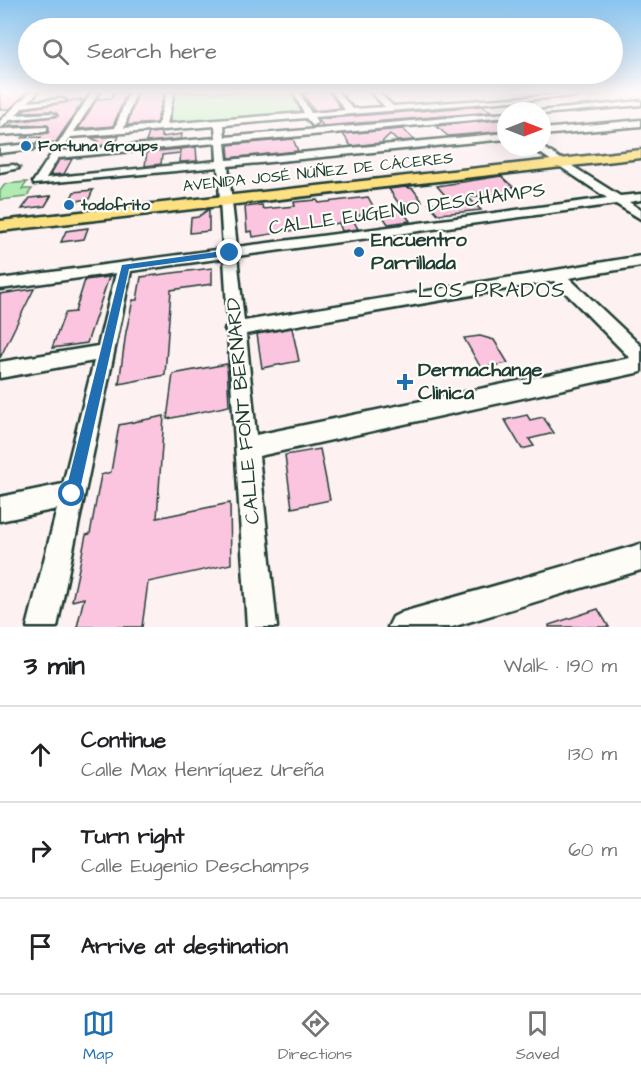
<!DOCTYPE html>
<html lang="en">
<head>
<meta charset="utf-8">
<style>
	:root { --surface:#fff; --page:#f6f6f6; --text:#202124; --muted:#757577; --line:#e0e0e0; --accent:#1f6fb2 }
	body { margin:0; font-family:"Architects Daughter",sans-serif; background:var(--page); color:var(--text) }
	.compass { position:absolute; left:497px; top:102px; width:54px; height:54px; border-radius:50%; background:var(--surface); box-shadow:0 6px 24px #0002; rotate:90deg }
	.stop { position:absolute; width:18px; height:18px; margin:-14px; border:4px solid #1f6fb2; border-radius:50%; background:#fff }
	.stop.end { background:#1f6fb2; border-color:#fff; box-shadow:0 2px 6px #0008 }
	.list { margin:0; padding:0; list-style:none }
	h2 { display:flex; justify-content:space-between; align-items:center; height:78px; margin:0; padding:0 24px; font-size:26px }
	h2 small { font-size:20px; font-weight:400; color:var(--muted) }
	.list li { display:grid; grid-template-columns:39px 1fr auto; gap:18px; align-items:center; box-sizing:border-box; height:96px; padding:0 24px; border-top:2px solid var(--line) }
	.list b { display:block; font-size:22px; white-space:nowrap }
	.list p { margin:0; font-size:20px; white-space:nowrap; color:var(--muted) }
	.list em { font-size:20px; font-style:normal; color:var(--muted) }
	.icon { flex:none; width:33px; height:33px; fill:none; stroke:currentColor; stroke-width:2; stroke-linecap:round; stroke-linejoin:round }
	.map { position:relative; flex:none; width:641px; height:627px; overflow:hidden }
	.search { position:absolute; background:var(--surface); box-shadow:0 6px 24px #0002; left:18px; right:18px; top:18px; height:66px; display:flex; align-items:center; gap:15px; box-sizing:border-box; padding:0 21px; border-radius:33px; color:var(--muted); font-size:22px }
	.sheet { height:366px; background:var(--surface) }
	nav { display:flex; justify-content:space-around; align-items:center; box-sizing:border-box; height:84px; border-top:2px solid var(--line); background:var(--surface); font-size:16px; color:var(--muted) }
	nav a { display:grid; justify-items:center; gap:3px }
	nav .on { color:var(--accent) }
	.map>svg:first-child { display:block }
	.green { fill:#b0ecb2; stroke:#689473; stroke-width:1.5 }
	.building { fill:#fcc5df; stroke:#1f3d34; stroke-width:1.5 }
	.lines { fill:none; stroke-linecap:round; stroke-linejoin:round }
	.minor-casing { stroke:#1f3d34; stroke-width:5 }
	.major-casing { stroke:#1f3d34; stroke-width:5 }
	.minor { fill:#fdfcf7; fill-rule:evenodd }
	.major { fill:#fde080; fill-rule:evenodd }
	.route { fill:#1f6fb2 }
	.poi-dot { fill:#1f6fb2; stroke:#fdfcf7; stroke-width:2 }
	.labels { text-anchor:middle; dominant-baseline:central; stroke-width:4.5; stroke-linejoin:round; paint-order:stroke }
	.far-poi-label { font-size:16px; font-weight:bold; fill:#1f3d34; stroke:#fdfcf7; text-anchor:start }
	.far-street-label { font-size:16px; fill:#1f3d34; stroke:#fdfcf7 }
	.street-label { font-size:20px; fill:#1f3d34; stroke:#fdfcf7 }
	.poi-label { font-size:20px; font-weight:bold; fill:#1f3d34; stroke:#fdfcf7; text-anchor:start }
	.neighbourhood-label { font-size:21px; letter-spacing:1.5px; fill:#1f3d34; stroke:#fdfcf7 }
</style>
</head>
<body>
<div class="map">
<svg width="641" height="627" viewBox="0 0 641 627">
	<rect width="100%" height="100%" fill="#fdf1f2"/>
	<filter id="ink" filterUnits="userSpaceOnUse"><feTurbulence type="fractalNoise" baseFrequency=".0167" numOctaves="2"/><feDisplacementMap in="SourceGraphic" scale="12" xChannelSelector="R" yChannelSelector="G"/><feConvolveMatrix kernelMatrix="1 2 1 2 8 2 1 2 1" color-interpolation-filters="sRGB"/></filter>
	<g filter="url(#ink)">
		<g class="green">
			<path d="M174,92H294L306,114L170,125Z"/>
			<path d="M27,182L22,189H32L26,197L0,200V191L5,184Z"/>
		</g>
		<g class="building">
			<path d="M0,92H27L10,109H0Z"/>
			<path d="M114,92H127L113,126L78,129L97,99L112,98Z"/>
			<path d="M138,92H165L156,123L127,125Z"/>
			<path d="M317,92H329L341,108L314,111L303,93Z"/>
			<path d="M81,99L80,101L84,100L56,142L36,144L41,137L22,138L24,136L48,133L49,127L47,125L10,126L14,122L58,116L52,111L22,112L25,109Z"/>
			<path d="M482,106L492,112L323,126L318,119Z"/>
			<path d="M506,119V131L448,136L436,126Z"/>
			<path d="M403,129L414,140L397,141L390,134L381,143L351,146L343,134Z"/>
			<path d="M160,132L162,137L182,134L181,139L146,142L149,133Z"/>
			<path d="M119,136L116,144L95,146L98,141L91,138Z"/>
			<path d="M293,139L298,151L229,158L228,145Z"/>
			<path d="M196,147L197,161L180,162L181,149Z"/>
			<path d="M180,149V153L162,155L161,164L145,166L147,152Z"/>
			<path d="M72,159L64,174L50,175L59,160Z"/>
			<path d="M501,176L522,195L503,197L500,194L468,197L481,210L462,212L438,214L429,204L450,201L437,186Z"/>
			<path d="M406,187L413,189L422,201L399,204L389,189Z"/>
			<path d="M93,190L89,199L69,202L74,192Z"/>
			<path d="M51,196L45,206L22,209L30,198Z"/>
			<path d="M368,197L377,213L351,216L358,229L342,231L339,223L253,237L252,231L247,232L245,207L262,205L263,209L295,206L294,202L317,200L319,203Z"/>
			<path d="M209,209V231L190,233L191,218L198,217Z"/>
			<path d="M401,209L410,221L388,224L380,212Z"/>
			<path d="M88,228L84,239L61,242L66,231Z"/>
			<path d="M212,268V284L171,290L165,375L119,384L126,332L133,300H137L141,277Z"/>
			<path d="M109,277L87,343L52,348L65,313L75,312L85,280Z"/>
			<path d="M34,289L20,317L0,358V294Z"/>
			<path d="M292,328L299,361L262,368L257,334Z"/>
			<path d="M480,336L494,340L508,363L481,368L464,338Z"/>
			<path d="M227,364L229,406L167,419L173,374Z"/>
			<path d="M527,415L530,420L543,417L554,433L529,439L534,446L522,449L505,420Z"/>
			<path d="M164,416L157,518L230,503L231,564L148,582L142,627H77L84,598L72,601L86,535L90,534L101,475L111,472L119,425Z"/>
			<path d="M320,449L330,500L292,508L285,455Z"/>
			<path d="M598,609L609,627H549V625Z"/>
		</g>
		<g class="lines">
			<defs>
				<g id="minor">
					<path d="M30,92H38L28,102L62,99L66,101L23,107L16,115L52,113L56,115L10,120L0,129V121Z"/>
					<path d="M92,92H99L74,132L115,128L129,92H136L124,128L158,125L167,92H174L167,124L304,113L293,92H299L311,113L345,110L332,92H338L353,109L385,107L371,92H378L393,106L601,92L598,94L314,117L317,123L313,126L306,118L224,125L225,137L506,113V117L225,143L227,160L506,133V139L228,166L237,247L607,198L531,147H542L620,196L641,194V200L629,202L641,210V219L616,204L237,256L244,321L641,256V266L569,278L641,346V372L259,456L277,627H247L228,334L225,329L228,325L224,258L131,271L57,627H27L57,509L0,521V497L63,484L94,361L0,378V362L98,346L116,273L0,289V279L223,249L218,167L34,184L33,182ZM215,126L216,138L62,151L71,137ZM216,143L217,161L46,178L58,158ZM554,281L630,358L256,435L246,334Z"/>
					<path d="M641,101V105L542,114V111H539Z"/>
					<path d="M641,120V126L542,135V129Z"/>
					<path d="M47,127V131L44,132L0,135V129Z"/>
					<path d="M31,144L34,145V149L0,153V147Z"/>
					<path d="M0,166L14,165L19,168L0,172Z"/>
					<path d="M641,544V570L452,627H388L393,617L403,612Z"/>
				</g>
				<path id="major" d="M641,150V158L0,231V221Z"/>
			</defs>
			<use href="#minor" class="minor-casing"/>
			<use href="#major" class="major-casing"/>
			<use href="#minor" class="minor"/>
			<use href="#major" class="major"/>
		</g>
	</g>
	<linearGradient id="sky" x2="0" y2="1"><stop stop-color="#88c4ef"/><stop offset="0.51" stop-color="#fef9f9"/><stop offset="1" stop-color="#fef9f9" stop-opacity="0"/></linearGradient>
	<rect width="641" height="179" fill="url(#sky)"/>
	<path class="route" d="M230,250L233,255L129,269L79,494L77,499H67L65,494L122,265Z"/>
	<g class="poi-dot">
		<circle cx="26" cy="146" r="6"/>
		<circle cx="69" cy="205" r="6"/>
		<circle cx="359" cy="252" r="6"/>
		<path d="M402 373h6v6h6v6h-6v6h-6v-6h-6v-6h6z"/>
	</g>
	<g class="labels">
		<g class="far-poi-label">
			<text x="38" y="146">Fortuna Groups</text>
			<text x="81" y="205">todofrito</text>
		</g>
		<g class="far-street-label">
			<text transform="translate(318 172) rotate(-6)">AVENIDA JOSÉ NÚÑEZ DE CÁCERES</text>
		</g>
		<g class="street-label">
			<text transform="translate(407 209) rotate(-8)">CALLE EUGENIO DESCHAMPS</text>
			<text transform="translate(243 411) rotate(-95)">CALLE FONT BERNARD</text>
		</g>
		<g class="poi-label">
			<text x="371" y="240">Encuentro<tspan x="371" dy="23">Parrillada</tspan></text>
			<text x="418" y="370">Dermachange<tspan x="418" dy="23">Clinica</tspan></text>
		</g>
		<g class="neighbourhood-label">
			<text x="492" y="290">LOS PRADOS</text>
		</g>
	</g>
</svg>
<svg class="compass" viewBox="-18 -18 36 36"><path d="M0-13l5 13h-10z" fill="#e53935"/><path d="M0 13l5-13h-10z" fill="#757577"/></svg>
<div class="stop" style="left:72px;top:494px"></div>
<div class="stop end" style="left:230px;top:253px"></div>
<div class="search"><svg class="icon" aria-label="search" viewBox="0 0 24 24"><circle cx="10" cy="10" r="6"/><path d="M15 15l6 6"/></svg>Search here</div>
</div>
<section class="sheet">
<h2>3 min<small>Walk · 190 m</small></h2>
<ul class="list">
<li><svg class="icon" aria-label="ahead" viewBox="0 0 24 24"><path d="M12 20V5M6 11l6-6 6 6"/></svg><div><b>Continue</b><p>Calle Max Henríquez Ureña</p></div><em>130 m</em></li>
<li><svg class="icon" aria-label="right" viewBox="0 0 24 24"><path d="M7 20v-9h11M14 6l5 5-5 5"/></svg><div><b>Turn right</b><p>Calle Eugenio Deschamps</p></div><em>60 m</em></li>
<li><svg class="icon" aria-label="arrive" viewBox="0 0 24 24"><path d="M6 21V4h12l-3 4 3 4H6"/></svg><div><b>Arrive at destination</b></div></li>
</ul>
</section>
<nav>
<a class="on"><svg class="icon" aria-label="map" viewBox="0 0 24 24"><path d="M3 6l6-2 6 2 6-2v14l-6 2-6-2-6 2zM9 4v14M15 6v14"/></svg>Map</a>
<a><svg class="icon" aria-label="directions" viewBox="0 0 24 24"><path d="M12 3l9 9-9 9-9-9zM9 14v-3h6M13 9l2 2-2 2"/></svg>Directions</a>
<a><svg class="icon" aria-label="saved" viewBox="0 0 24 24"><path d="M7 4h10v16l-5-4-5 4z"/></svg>Saved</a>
</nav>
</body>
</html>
